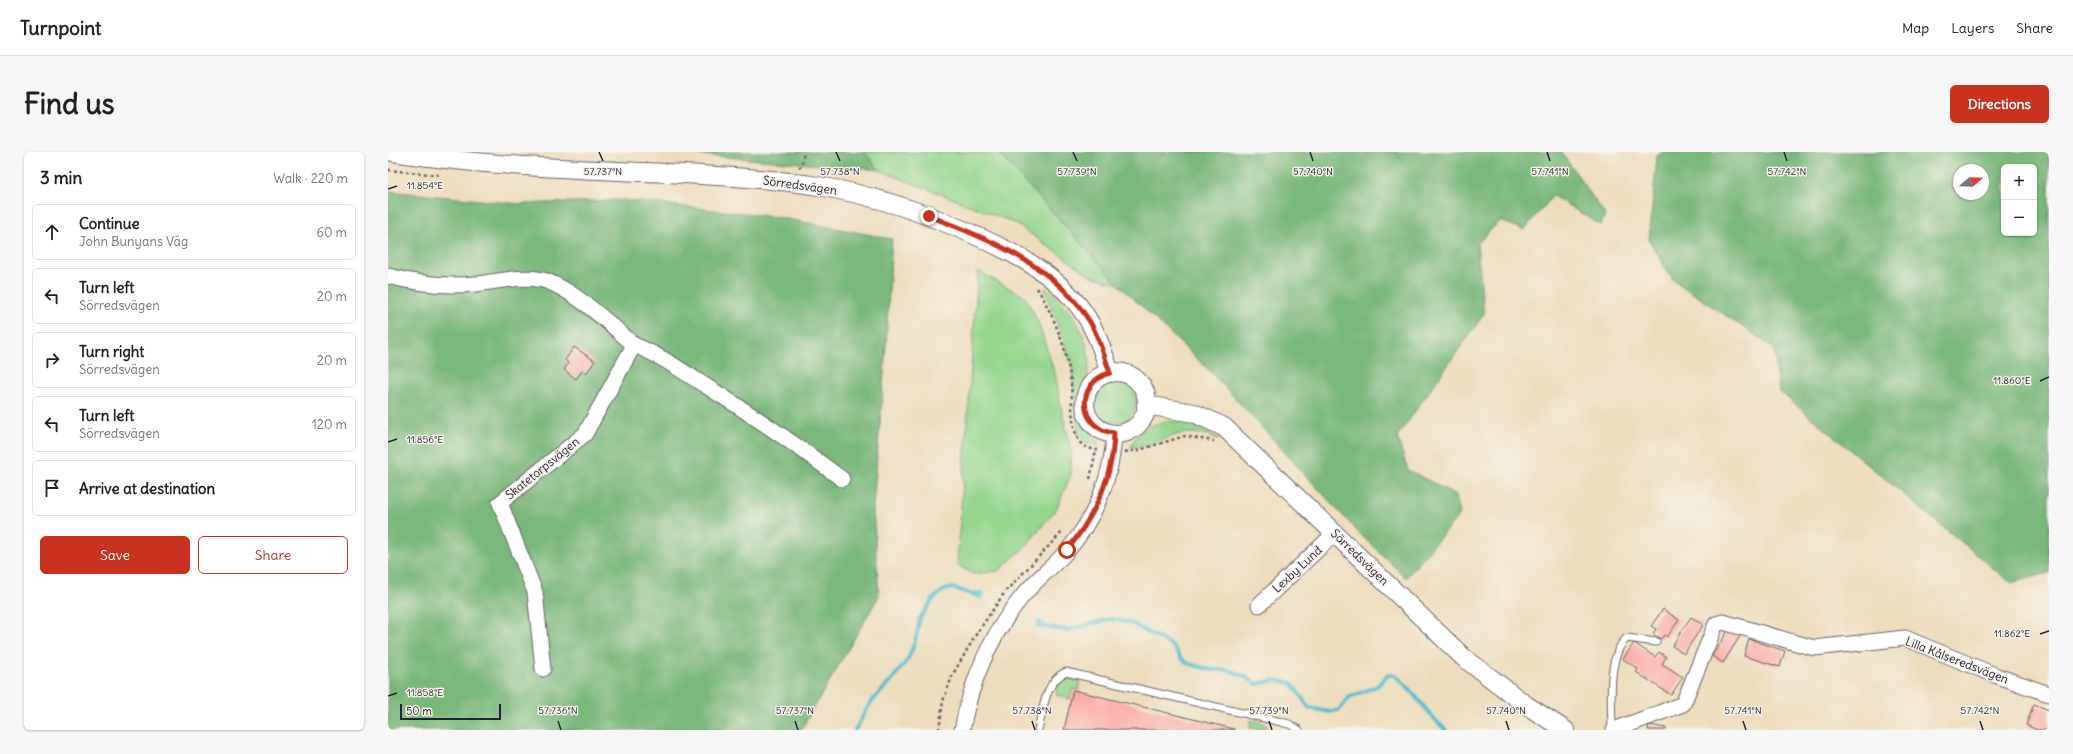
<!DOCTYPE html>
<html lang="en">
<head>
<meta charset="utf-8">
<style>
	:root { --surface:#fff; --page:#f6f6f6; --text:#202124; --muted:#757577; --line:#e0e0e0; --accent:#c8321e }
	body { margin:0; font-family:Delius,sans-serif; background:var(--page); color:var(--text) }
	.controls { position:absolute; right:12px; top:12px; display:grid; overflow:hidden; border-radius:6px; box-shadow:0 1px 3px #0004 }
	.controls button { width:36px; height:36px; display:grid; place-items:center; padding:0; border:0; border-bottom:1px solid var(--line); background:var(--surface); color:var(--text); font:20px sans-serif }
	.compass { position:absolute; left:1565px; top:12px; width:36px; height:36px; border-radius:50%; background:var(--surface); box-shadow:0 1px 3px #0004; rotate:71deg }
	.scale { position:absolute; left:12px; bottom:10px; width:101px; box-sizing:border-box; padding-left:4px; border:2px solid #22223b; border-top:0; font-size:11px; line-height:14px; white-space:nowrap; color:#22223b; -webkit-text-stroke:3px #f7f3e8; paint-order:stroke }
	.stop { position:absolute; width:12px; height:12px; margin:-9px; border:3px solid #c8321e; border-radius:50%; background:#fff }
	.stop.end { background:#c8321e; border-color:#fff; box-shadow:0 1px 4px #0008 }
	.list { margin:0; padding:0; list-style:none }
	h2 { display:flex; justify-content:space-between; align-items:center; height:52px; margin:0; padding:0 16px; font-size:17px }
	h2 small { font-size:13px; font-weight:400; color:var(--muted) }
	.list li { display:grid; grid-template-columns:26px 1fr auto; gap:12px; align-items:center; box-sizing:border-box; height:56px; margin:0 8px 8px; padding:0 8px; border:1px solid var(--line); border-radius:6px }
	.list b { display:block; font-size:15px; white-space:nowrap }
	.list p { margin:0; font-size:13px; white-space:nowrap; color:var(--muted) }
	.list em { font-size:13px; font-style:normal; color:var(--muted) }
	.actions { display:flex; gap:8px; padding:12px 16px }
	.actions a { flex:1; padding:9px 0; border:1px solid var(--accent); border-radius:6px; text-align:center; font-size:14px; color:var(--accent) }
	.actions .main { background:var(--accent); color:#fff }
	.icon { flex:none; width:22px; height:22px; fill:none; stroke:currentColor; stroke-width:2; stroke-linecap:round; stroke-linejoin:round }
	.map { position:relative; flex:none; width:1661px; height:578px; overflow:hidden; border-radius:6px }
	header { display:flex; align-items:center; gap:24px; box-sizing:border-box; height:56px; padding:0 20px; background:var(--surface); border-bottom:1px solid var(--line) }
	header strong { font-size:19px }
	nav { display:flex; gap:22px; margin-inline-start:auto; font-size:14px }
	.intro { display:flex; align-items:center; justify-content:space-between; box-sizing:border-box; height:96px; padding:0 24px }
	h1 { margin:0; font-size:28px }
	.button { padding:10px 18px; border-radius:6px; background:var(--accent); color:#fff; font-size:14px; font-weight:700 }
	main { display:flex; gap:24px; padding:0 24px }
	aside { flex:1; background:var(--surface); border-radius:6px; box-shadow:0 1px 3px #0004 }
	.map>svg:first-child { display:block }
	.green { fill:#95d78e; stroke:#5c7c64 }
	.forest { fill:#78b879; stroke:#4d6d5a; fill-rule:evenodd }
	.lines { fill:none; stroke-linecap:round; stroke-linejoin:round }
	.stream { stroke:#50bacd; stroke-width:4 }
	.building { fill:#faaba5 }
	.service-casing { stroke:#696368; stroke-width:9 }
	.minor-casing { stroke:#696368; stroke-width:17 }
	.tertiary-casing { stroke:#696368; stroke-width:20 }
	.path { stroke:#696368; stroke-width:2.5; stroke-dasharray:3 3; stroke-linecap:butt }
	.service { stroke:#fff; stroke-width:7 }
	.minor { stroke:#fff; stroke-width:15 }
	.tertiary { stroke:#fff; stroke-width:18 }
	.route { stroke:#c8321e; stroke-width:5 }
	.ticks { fill:none; stroke:#22223b; stroke-width:1.5 }
	.labels { text-anchor:middle; dominant-baseline:central; stroke-width:3; stroke-linejoin:round; paint-order:stroke }
	.street-label { font-size:12px; fill:#22223b; stroke:#f7f3e8 }
	.ticks-label { font-size:10px; text-anchor:middle; fill:#22223b; stroke:#f7f3e8; stroke-width:3; stroke-linejoin:round; paint-order:stroke }
</style>
</head>
<body>
<header>
<strong>Turnpoint</strong>
<nav><a>Map</a><a>Layers</a><a>Share</a></nav>
</header>
<div class="intro"><h1>Find us</h1><a class="button">Directions</a></div>
<main>
<aside>
<h2>3 min<small>Walk · 220 m</small></h2>
<ul class="list">
<li><svg class="icon" aria-label="ahead" viewBox="0 0 24 24"><path d="M12 20V5M6 11l6-6 6 6"/></svg><div><b>Continue</b><p>John Bunyans Väg</p></div><em>60 m</em></li>
<li><svg class="icon" aria-label="left" viewBox="0 0 24 24"><path d="M17 20v-9H6M10 6l-5 5 5 5"/></svg><div><b>Turn left</b><p>Sörredsvägen</p></div><em>20 m</em></li>
<li><svg class="icon" aria-label="right" viewBox="0 0 24 24"><path d="M7 20v-9h11M14 6l5 5-5 5"/></svg><div><b>Turn right</b><p>Sörredsvägen</p></div><em>20 m</em></li>
<li><svg class="icon" aria-label="left" viewBox="0 0 24 24"><path d="M17 20v-9H6M10 6l-5 5 5 5"/></svg><div><b>Turn left</b><p>Sörredsvägen</p></div><em>120 m</em></li>
<li><svg class="icon" aria-label="arrive" viewBox="0 0 24 24"><path d="M6 21V4h12l-3 4 3 4H6"/></svg><div><b>Arrive at destination</b></div></li>
</ul>
<div class="actions"><a class="main">Save</a><a>Share</a></div>
</aside>
<div class="map">
<svg width="1661" height="578" viewBox="0 0 1661 578">
	<rect width="100%" height="100%" fill="#f7f3e8"/>
	<filter id="ink" filterUnits="userSpaceOnUse"><feTurbulence type="fractalNoise" baseFrequency=".025" numOctaves="2"/><feDisplacementMap in="SourceGraphic" scale="8" xChannelSelector="R" yChannelSelector="G"/><feConvolveMatrix kernelMatrix="1 2 1 2 8 2 1 2 1" color-interpolation-filters="sRGB"/></filter>
	<filter id="wash" filterUnits="userSpaceOnUse"><feTurbulence type="fractalNoise" baseFrequency=".012" numOctaves="4" result="noise"/><feDisplacementMap in="SourceGraphic" scale="16" xChannelSelector="R" yChannelSelector="G"/><feGaussianBlur stdDeviation="0.9" result="paint"/><feColorMatrix in="noise" values="0 0 0 0 0 0 0 0 0 0 0 0 0 0 0 0 0 1.4 0 .05"/><feComposite in="paint" operator="in"/></filter>
	<g filter="url(#wash)">
		<rect width="100%" height="100%" fill="#eeddbc"/>
		<g class="green">
			<path d="M476,0H610L730,132L703,124L627,71L491,18Z"/>
			<path d="M590,119L637,145L650,170L668,225L673,256L683,299V322L669,356L637,395L610,419L585,422L569,413Z"/>
			<path d="M658,136C683,151 708,195 699,225C696,236 690,242 691,254C692,270 706,279 711,294L698,291L690,281L684,214L663,154L656,139Z"/>
			<circle cx="728" cy="250" r="20"/>
			<path d="M780,269L800,271L831,286L830,287C790,271 779,292 743,296C748,279 764,272 780,269Z"/>
			<path d="M678,526L692,529L691,538L684,537L682,547L668,543C669,536 669,527 678,526Z"/>
			<path d="M863,568L877,572L880,578L862,576Z"/>
		</g>
		<g class="forest">
			<path d="M279,0H476L491,18Z"/>
			<path d="M610,0H1173L1218,64L1212,73L1165,44L1136,78L1112,69L1089,92L1096,162L1009,285L1020,318L1068,343L1072,362L1018,426L968,378L823,220L730,132Z"/>
			<path d="M1274,0H1661V421L1623,431L1391,239L1386,196L1285,128L1261,88L1269,4ZM1616,15H1646V81H1616ZM1571,18H1595V42H1571Z"/>
			<path d="M0,39L133,52L236,48L389,65L504,87L497,209L485,356L491,444L413,578H0Z"/>
		</g>
		<g class="lines">
			<g class="stream">
				<path d="M585,441H595"/>
				<path d="M651,470L659,475"/>
				<path d="M649,474L679,478L722,467L743,471L785,494L793,506L799,511L823,518H841L856,524L869,532L888,528L904,531L921,556L942,560L951,558L962,545L989,534L999,524L1005,522C1026,537 1038,562 1058,578"/>
				<path d="M467,578L483,550L503,529L520,507L527,490L532,466L546,446L556,438L565,436L593,445"/>
			</g>
		</g>
		<g id="blocks">
			<g class="building">
				<path d="M186,195L207,209L198,222L194,219L188,227L176,218L180,211L177,208Z"/>
				<path d="M1275,457L1291,468L1279,485L1276,483L1273,487L1265,482L1268,477L1263,474Z"/>
				<path d="M1303,465L1315,473L1296,502L1284,494Z"/>
				<path d="M1341,477L1352,484L1335,511L1324,504Z"/>
				<path d="M1361,487L1397,499L1392,515L1356,504Z"/>
				<path d="M1246,491L1267,505L1271,500L1278,505L1274,512L1295,525L1283,543L1248,520L1250,517L1235,507Z"/>
				<path d="M685,538L846,577V578H676Z"/>
				<path d="M1646,552L1661,558V578H1649L1638,573Z"/>
				<path d="M1261,573L1278,576V578H1260Z"/>
			</g>
		</g>
	</g>
	<g filter="url(#ink)">
		<use href="#blocks" fill-opacity="0" stroke="#696368" stroke-width="1"/>
		<g class="lines">
			<defs>
				<g id="service">
					<path d="M650,578C655,558 657,529 678,520L889,569L901,572L911,578"/>
					<path d="M1224,578C1224,553 1218,504 1239,486L1268,490"/>
				</g>
				<g id="minor">
					<path d="M0,124C30,132 57,135 88,132C108,130 134,123 155,128C184,136 223,173 246,193L197,282L112,351L147,440L155,517"/>
					<path d="M246,193C272,203 294,219 318,234C365,263 410,294 454,327"/>
					<path d="M871,453L947,381"/>
					<path d="M574,578C583,530 602,484 633,446C647,428 665,415 680,398C707,366 725,323 726,281"/>
					<path d="M1226,578L1295,552L1328,472L1335,470L1426,496L1517,486L1609,524L1661,542"/>
				</g>
				<g id="tertiary">
					<path d="M5,0C95,14 188,17 279,21C330,24 380,26 430,34C486,43 541,62 593,86C628,102 665,121 690,153C706,173 714,196 722,221"/>
					<circle cx="728" cy="251" r="31"/>
					<path d="M758,253L806,261L836,275L1075,505L1138,553L1177,578"/>
				</g>
			</defs>
			<use href="#service" class="service-casing"/>
			<use href="#minor" class="minor-casing"/>
			<use href="#tertiary" class="tertiary-casing"/>
			<g class="path">
				<path d="M411,16L414,13L416,0"/>
				<path d="M0,18L51,23"/>
				<path d="M649,136C666,164 680,199 683,232C685,249 682,271 690,287C693,295 702,297 710,298"/>
				<path d="M737,300L751,298L797,284L826,289"/>
				<path d="M702,327L708,298"/>
				<path d="M551,578L555,549L565,522L589,481L617,440L675,379"/>
			</g>
			<use href="#service" class="service"/>
			<use href="#minor" class="minor"/>
			<use href="#tertiary" class="tertiary"/>
		</g>
	</g>
	<g class="lines" filter="url(#ink)">
		<path class="route" d="M541,64C600,87 667,113 702,170C711,185 716,203 722,221C687,230 690,277 726,281C725,325 706,365 679,398"/>
	</g>
	<path class="ticks" d="M211,0L215,9M448,0L452,9M685,0L689,9M922,0L925,9M1159,0L1162,9M1396,0L1399,9M0,37L9,34M1652,229L1661,225M0,290L9,287M1652,482L1661,479M0,544L9,541M170,569L173,578M407,569L410,578M644,569L647,578M881,569L884,578M1118,569L1121,578M1355,569L1358,578M1592,569L1595,578"/>
	<g class="labels">
		<g class="street-label">
			<text transform="translate(412 33) rotate(8)">Sörredsvägen</text>
			<text transform="translate(154 316) rotate(-39)">Skatetorpsvägen</text>
			<text transform="translate(972 405) rotate(44)">Sörredsvägen</text>
			<text transform="translate(909 417) rotate(-43)">Lexby Lund</text>
			<text transform="translate(1569 508) rotate(21)">Lilla Kålseredsvägen</text>
		</g>
	</g>
	<g class="ticks-label">
		<text x="215" y="23">57.737°N</text>
		<text x="452" y="23">57.738°N</text>
		<text x="689" y="23">57.739°N</text>
		<text x="925" y="23">57.740°N</text>
		<text x="1162" y="23">57.741°N</text>
		<text x="1399" y="23">57.742°N</text>
		<text x="37" y="37">11.854°E</text>
		<text x="1624" y="232">11.860°E</text>
		<text x="37" y="291">11.856°E</text>
		<text x="1624" y="485">11.862°E</text>
		<text x="37" y="544">11.858°E</text>
		<text x="170" y="562">57.736°N</text>
		<text x="407" y="562">57.737°N</text>
		<text x="644" y="562">57.738°N</text>
		<text x="881" y="562">57.739°N</text>
		<text x="1118" y="562">57.740°N</text>
		<text x="1355" y="562">57.741°N</text>
		<text x="1592" y="562">57.742°N</text>
	</g>
</svg>
<div class="controls">
<button>+</button>
<button>−</button>
</div>
<svg class="compass" viewBox="-18 -18 36 36"><path d="M0-13l5 13h-10z" fill="#e53935"/><path d="M0 13l5-13h-10z" fill="#757577"/></svg>
<div class="scale">50 m</div>
<div class="stop" style="left:679px;top:398px"></div>
<div class="stop end" style="left:541px;top:64px"></div>
</div>
</main>
</body>
</html>
